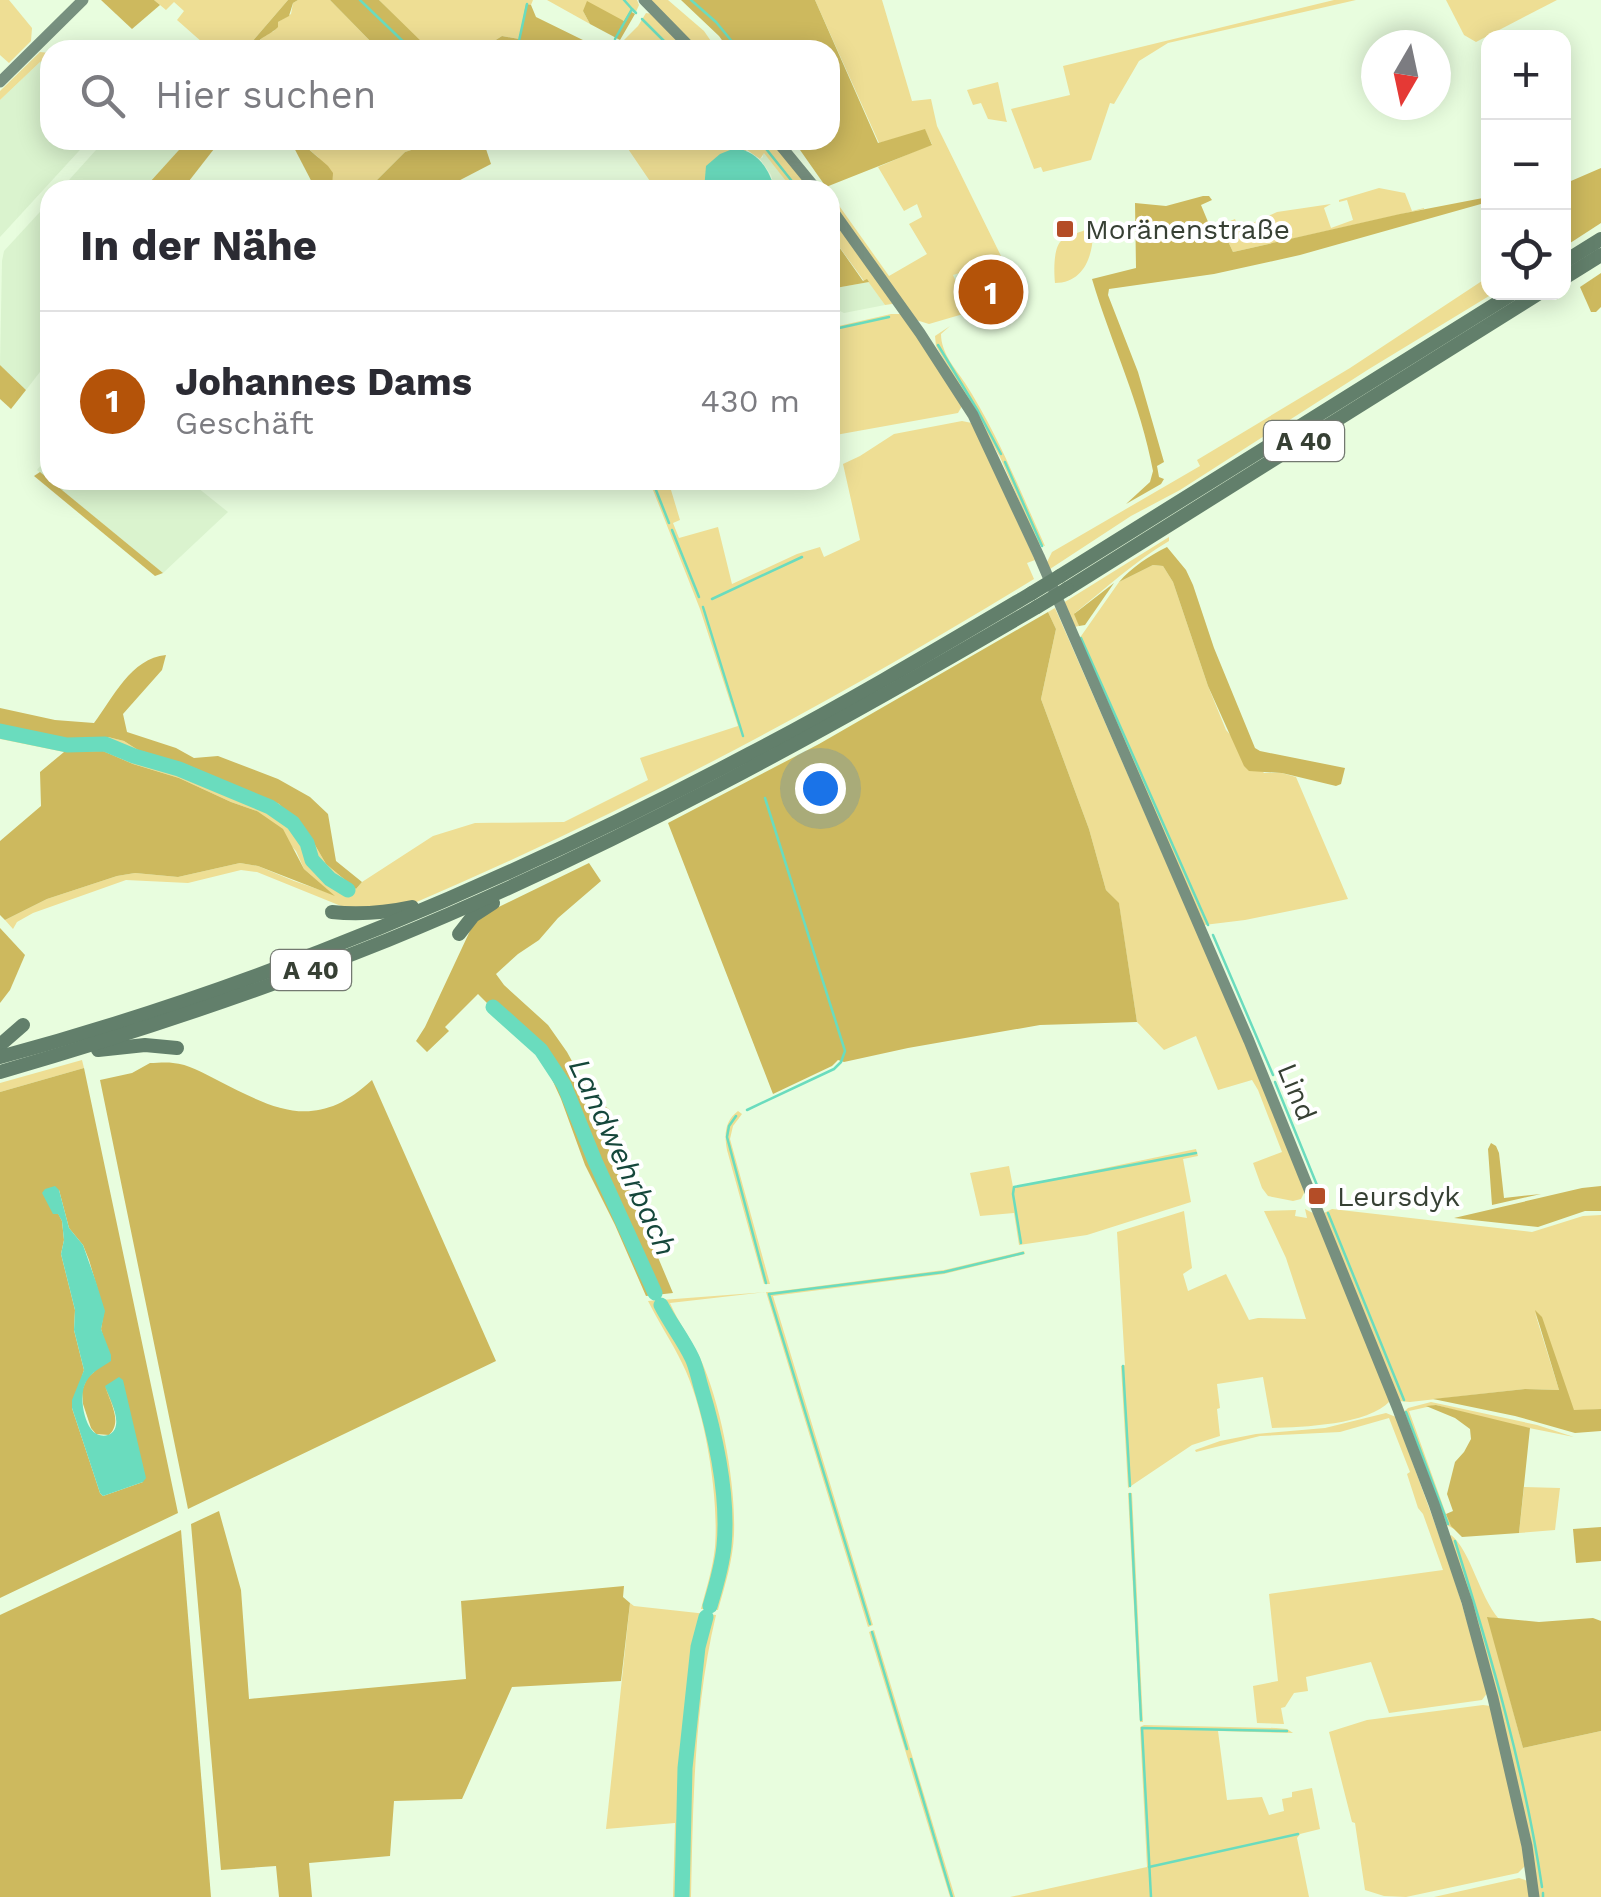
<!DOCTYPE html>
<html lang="de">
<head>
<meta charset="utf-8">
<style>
	:root { --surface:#fff; --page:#f7f7f7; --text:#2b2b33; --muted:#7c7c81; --line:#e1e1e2; --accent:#b45309 }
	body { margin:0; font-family:"Work Sans",sans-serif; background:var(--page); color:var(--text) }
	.controls { position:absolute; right:30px; top:30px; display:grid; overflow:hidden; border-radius:20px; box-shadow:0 5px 25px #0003 }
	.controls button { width:90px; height:90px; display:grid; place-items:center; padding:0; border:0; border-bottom:2px solid var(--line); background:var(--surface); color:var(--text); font:50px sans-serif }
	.compass { position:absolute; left:1361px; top:30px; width:90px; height:90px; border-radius:50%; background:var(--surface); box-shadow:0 5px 25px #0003; rotate:189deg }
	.you { position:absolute; left:820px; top:788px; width:35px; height:35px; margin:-25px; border:8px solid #fff; border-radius:50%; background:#1a73e8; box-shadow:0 0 0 15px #1a73e833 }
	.badge { display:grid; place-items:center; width:65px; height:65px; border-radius:50%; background:var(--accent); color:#fff; font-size:32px; font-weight:700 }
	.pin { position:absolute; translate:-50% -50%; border:5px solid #fff; box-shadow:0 2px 10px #0006 }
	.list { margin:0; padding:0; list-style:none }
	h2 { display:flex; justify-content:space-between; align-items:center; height:130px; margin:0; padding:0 40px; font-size:42px }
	h2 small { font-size:32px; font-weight:400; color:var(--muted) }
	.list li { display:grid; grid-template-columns:65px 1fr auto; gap:30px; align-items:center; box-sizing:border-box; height:180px; padding:0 40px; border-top:2px solid var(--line) }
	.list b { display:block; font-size:38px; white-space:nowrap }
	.list p { margin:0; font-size:32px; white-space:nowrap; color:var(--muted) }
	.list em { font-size:32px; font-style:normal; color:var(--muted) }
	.icon { flex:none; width:55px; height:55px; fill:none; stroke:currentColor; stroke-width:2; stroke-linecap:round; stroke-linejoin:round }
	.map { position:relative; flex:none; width:1601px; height:1897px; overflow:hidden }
	.search { position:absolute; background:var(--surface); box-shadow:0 5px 25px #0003; left:40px; top:40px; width:800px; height:110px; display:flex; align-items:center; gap:25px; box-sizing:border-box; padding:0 35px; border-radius:30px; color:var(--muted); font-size:38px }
	.panel { position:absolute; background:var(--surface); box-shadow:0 5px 25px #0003; left:40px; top:180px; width:800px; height:310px; border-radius:30px }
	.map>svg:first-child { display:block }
	.built { fill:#daf3ce }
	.green { fill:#eede94 }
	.forest { fill:#cdb95e; fill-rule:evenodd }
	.water { fill:#6adcbe }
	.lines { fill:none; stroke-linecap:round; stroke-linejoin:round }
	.stream { stroke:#6adcbe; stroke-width:2.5 }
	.river { stroke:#6adcbe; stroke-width:15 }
	.major { stroke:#77907f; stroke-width:11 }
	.highway { stroke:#627f6b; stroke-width:14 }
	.highway-bridge { stroke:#627f6b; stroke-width:14 }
	.poi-dot { fill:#b44d27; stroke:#fff; stroke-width:4 }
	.labels { text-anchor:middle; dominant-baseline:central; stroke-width:8; stroke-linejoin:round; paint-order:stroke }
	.shield { fill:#fff; stroke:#737971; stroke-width:2.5 }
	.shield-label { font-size:25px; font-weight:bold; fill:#374034 }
	.poi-label { font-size:28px; fill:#374034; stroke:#fff; text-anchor:start }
	.street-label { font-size:28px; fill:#374034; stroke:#fff }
	.water-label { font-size:30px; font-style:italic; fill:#15473b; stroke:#fff }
</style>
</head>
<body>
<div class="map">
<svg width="1601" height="1897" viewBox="0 0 1601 1897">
	<rect width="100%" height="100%" fill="#e8fdde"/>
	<g class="built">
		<path d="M50,58V140H89L0,237V100L40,62Z"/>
		<path d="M105,140H188L151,182L159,190H60Z"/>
		<path d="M763,151L792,186L793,190H775L771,175L760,159L763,157Z"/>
		<path d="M50,201V359L26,390L0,365L2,261L4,251Z"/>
		<path d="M1003,260L1021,296L970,312L952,275Z"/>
		<path d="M869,282L885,305L844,313L830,306V289Z"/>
		<path d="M50,454V480H188L228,512L163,573L37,470Z"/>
	</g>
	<g class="green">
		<path d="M0,0H9L32,28L31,41L9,63L0,55Z"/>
		<path d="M154,0H288L245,50H211L177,20L184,11L174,2L166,10Z"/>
		<path d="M298,0H330L379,50H254V46L266,34L274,31L278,22L291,14L293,3Z"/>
		<path d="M379,0H533L531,5H526L519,39L502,36L480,50H428Z"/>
		<path d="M547,0H637L639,5L635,14L633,11L625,21L583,11L590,24Z"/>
		<path d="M651,0H668L704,31L717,50H699Z"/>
		<path d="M815,0H882L912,101L931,99L937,126L1003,260L953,275L970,312L929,324L916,320L830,201V193L889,276L927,254L909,224L922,217L917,204L904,211L878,167L932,144L925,130L879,143Z"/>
		<path d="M1334,0H1356L1168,43L1139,61L1114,104L1110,103L1091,160L1043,172L1041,167L1034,169L1011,109L1070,95L1063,66Z"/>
		<path d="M1446,0H1557L1476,42L1464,35Z"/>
		<path d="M646,13L652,14L687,50H614L638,26Z"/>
		<path d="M40,52L50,53V58L40,62L0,100V91Z"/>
		<path d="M998,82L1006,119L1007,122L988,119L981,103L973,105L967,90Z"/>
		<path d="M298,140H442L405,152L367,190H329L332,187V183L318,157Z"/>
		<path d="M622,140H771L811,190H793L764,153L760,159L747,150L703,188L704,190H656Z"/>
		<path d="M1379,188L1405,193L1412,211L1424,208V209L1233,252L1226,237L1233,234L1228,222L1235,219L1239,229L1277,212L1331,204L1324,208L1331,228L1353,220L1347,200L1339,202V200Z"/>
		<path d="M830,215L893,302L892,304L885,305L867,280L864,281L830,234Z"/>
		<path d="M1085,230H1089L1093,235C1092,259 1082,283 1055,283C1054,273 1053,249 1061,241C1066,236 1078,233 1085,230Z"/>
		<path d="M1488,277V292L1494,293L1369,369L1180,490L1131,516L1050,569L1047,562L1052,552L1200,466L1197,460L1350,368Z"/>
		<path d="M891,314H902L962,406L958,413L830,436V328Z"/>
		<path d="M950,326L941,334C941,353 955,368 965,383C998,434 1020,491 1045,546L1038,544L1000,457L936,346L935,336Z"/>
		<path d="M962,421L972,423L1035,560L1027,563L1034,579C835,701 627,812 412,904L371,910L341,906L257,872L241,870L188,883L126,880L33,913L17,922L13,929L5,920L47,899L117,876L135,873L178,877L240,863L258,866L294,881L332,894L304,869L296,851L257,811L231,802L179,778L133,764L103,751L69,753L0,739V726L70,739L108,737L124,741L138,750L185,764L279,804L308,833L326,864L356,889L362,882L433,836L475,823L564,822L648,780L640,758L738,726L700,609L649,480H668L680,520L673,523L679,538L718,527L732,584L797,554L820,547L824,557L860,540L843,464L860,456L894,434Z"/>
		<path d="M1169,537V541C1134,562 1106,588 1075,613L1079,626L1074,627L1063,603Z"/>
		<path d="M1153,565L1163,566L1173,582L1208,686L1226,730L1264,773H1282L1296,777L1348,899L1245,920L1204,925L1079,639L1119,582Z"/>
		<path d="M1055,608L1264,1086L1305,1191L1301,1199L1293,1201L1268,1196L1262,1188L1253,1163L1282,1152L1258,1090L1252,1080L1218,1090L1196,1036L1164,1050L1137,1022L1119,904L1106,890L1089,829L1041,699L1056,629L1048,612Z"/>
		<path d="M82,1060L84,1068L0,1092V1083Z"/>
		<path d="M738,1111L742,1114L733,1126L730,1139L770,1284H764L727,1150C724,1134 725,1121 738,1111Z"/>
		<path d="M1196,1149L1198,1156L1183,1159L1191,1202L1087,1235L1019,1245L1014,1213L980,1216L970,1173L1009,1166L1013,1187Z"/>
		<path d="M1305,1209L1315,1214L1390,1401C1368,1425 1303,1427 1272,1428L1263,1377L1217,1384L1220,1408L1217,1409L1220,1436L1192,1445L1128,1488L1121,1366L1125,1365L1117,1232L1184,1211L1192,1268L1183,1274L1188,1291L1226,1274L1249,1320L1258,1318L1306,1319L1286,1258L1264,1211L1296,1210L1295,1216L1307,1218Z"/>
		<path d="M1332,1209L1532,1232L1583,1216L1601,1215V1409L1574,1411L1535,1313L1559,1390L1525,1389L1410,1402L1398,1401L1324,1213Z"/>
		<path d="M1024,1251L1025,1254L944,1274L773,1296L873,1625L868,1627L766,1292L670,1303C678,1322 691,1339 700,1358C721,1403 736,1484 734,1534C733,1560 725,1585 718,1610L701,1609C706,1589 713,1568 715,1547C719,1497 705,1408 682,1363C672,1342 659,1323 648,1301L766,1292H772L944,1270Z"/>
		<path d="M1431,1402L1537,1425L1574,1437L1499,1422L1436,1405L1409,1411L1446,1514L1454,1529L1445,1524L1404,1412L1408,1408Z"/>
		<path d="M1386,1413L1396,1417L1451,1568L1488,1692L1482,1700L1389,1713L1371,1662L1306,1677L1308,1691L1294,1693L1285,1707L1281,1708L1284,1724L1257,1723L1253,1686L1278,1681L1269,1594L1443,1570L1423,1514L1418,1508L1407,1474L1410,1472L1389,1418L1340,1432L1260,1436L1196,1452L1195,1450L1220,1441L1256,1434L1325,1428Z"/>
		<path d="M1524,1487L1560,1488L1555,1530L1519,1533Z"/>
		<path d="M1132,1493L1143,1722H1140L1128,1493Z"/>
		<path d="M1451,1535C1471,1551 1479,1596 1499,1619L1488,1617L1523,1748L1601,1731V1897H1539L1449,1537Z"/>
		<path d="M630,1603L634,1606L716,1615C694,1707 693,1803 691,1897H673L675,1823L606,1829Z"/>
		<path d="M874,1630L955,1897H950L869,1632Z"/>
		<path d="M1483,1705L1491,1706L1526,1865L1518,1873L1406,1897L1384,1896L1365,1890L1355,1823L1352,1822L1329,1732L1367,1720Z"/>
		<path d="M1144,1725L1276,1728L1287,1729L1293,1733L1218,1731L1227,1800L1262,1797L1269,1815L1284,1811L1282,1799L1292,1797V1792L1312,1788L1320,1829L1300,1834L1297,1838L1309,1897H1010L1147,1867L1140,1727Z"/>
		<path d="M1519,1878L1528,1881L1531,1897H1434Z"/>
	</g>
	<g class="forest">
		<path d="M101,0H154L160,5L132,29Z"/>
		<path d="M288,0H298L293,3L289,16L278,22V27C270,36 256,37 254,50H245Z"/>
		<path d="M330,0H379L429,49L405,50L398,43L397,45L400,50H379Z"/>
		<path d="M681,0H815L878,143L925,129L932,145L826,187L793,140H830V50H729L719,36Z"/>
		<path d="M587,1L624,21L630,11L635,14L620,40L590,24L583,11Z"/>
		<path d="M526,4L531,5L536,17L589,43L602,42L617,45L614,50H480L502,36L519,39Z"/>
		<path d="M188,140H221L182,190H159L150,182Z"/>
		<path d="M290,140H298L328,166L333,173L332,187L329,190H316Z"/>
		<path d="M442,140H483L491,164L441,190H367L405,152Z"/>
		<path d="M1601,168V223L1564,247V184Z"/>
		<path d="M1203,196H1209L1212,200L1201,205L1211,229L1218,227L1223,238L1226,237L1233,252L1400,214L1488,197V202L1300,255L1214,274L1109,289L1108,295L1138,372L1164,462L1157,466L1159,477L1164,479L1161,484L1126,504L1150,482L1153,471C1141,404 1111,343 1092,279L1136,268L1135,203L1166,206Z"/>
		<path d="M830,234L863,281L867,279L869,282L830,289Z"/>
		<path d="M1601,273V307L1596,312H1591L1580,287Z"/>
		<path d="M0,365L26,390L11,409L0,399Z"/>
		<path d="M40,472L163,573L155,576L34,476Z"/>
		<path d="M1167,547L1186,570L1193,585L1214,648L1255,748L1260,751L1345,768L1341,784L1336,786L1282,773L1249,771L1244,766L1208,686L1173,582L1163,566L1153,565L1119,582C1131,568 1150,555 1167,547Z"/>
		<path d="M1114,583L1085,625L1079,626L1074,614Z"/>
		<path d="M1048,612L1056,629L1041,699L1089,829L1106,890L1119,903L1137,1022L1040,1025L908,1048L844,1062L838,1060L832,1066L773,1094L668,823L819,744Z"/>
		<path d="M166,655L162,670L123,714L127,732L176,748L194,758L218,756L278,779L310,797L328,814L336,861L362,882L356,889L326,864L308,833L279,804L185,764L138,750L124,741L108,737L70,739L0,726V708L55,720L94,723C113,698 131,658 166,655Z"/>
		<path d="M103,751L133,764L179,778L231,802L257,811L283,829L304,869L335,896L258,866L240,863L178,877L135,873L117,876L47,899L5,920L0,915V841L41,806L40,772L64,752Z"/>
		<path d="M589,863L601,881L558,918L539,940L518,954L496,974L504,985L548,1025L567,1052L590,1094L610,1110L602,1123L610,1154L630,1191L673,1293L646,1296L615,1225L585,1165L561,1099L550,1075L536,1053L513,1025L499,1022L487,1003L478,994L445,1027L449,1031L427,1052L416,1041L425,1027L476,918Z"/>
		<path d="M0,928L25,955L10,990L0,1003Z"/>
		<path d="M150,1063C157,1063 166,1062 173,1063C188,1064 203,1073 217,1080C276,1110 316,1132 372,1080L496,1361L188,1509L100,1080L132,1073Z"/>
		<path d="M84,1068L178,1513L0,1598V1092ZM59,1190L69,1228L83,1245L89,1260L104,1311L101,1329L104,1340L94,1372L87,1378L82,1391L83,1404L91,1428L96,1434L109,1435C123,1422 110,1402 105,1386L143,1482L103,1496L100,1493L72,1408L84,1370L74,1330L75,1310L61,1254L64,1240L62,1221L58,1213Z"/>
		<path d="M1491,1143L1496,1146L1499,1153L1504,1198L1541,1194L1492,1205L1488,1149Z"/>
		<path d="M1601,1186V1211H1585L1538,1227L1454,1218L1582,1188Z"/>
		<path d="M1535,1310L1542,1317L1574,1410L1601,1409V1431L1575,1433L1515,1416L1433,1399L1525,1389L1559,1390Z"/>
		<path d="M1436,1405L1530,1428L1519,1533L1462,1537L1451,1526L1446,1514L1453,1511L1447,1494L1455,1462L1464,1452L1471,1439L1470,1429L1455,1418L1426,1406Z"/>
		<path d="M219,1511L241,1590L249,1699L466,1679L461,1601L624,1586L623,1597L630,1603L621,1681L512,1687L462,1799L394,1801L390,1856L309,1863L312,1897H279L276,1866L221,1870L191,1524Z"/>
		<path d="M1601,1527V1561L1576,1563L1573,1529Z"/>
		<path d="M181,1530L211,1897H0V1615Z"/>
		<path d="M1487,1617L1539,1622L1593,1618L1601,1621V1731L1523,1748Z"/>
	</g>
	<g class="water">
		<path d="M735,148C758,151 769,169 775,190H704L706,166L720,154Z"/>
		<path d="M55,1186L59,1190L69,1228L83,1245L96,1282L105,1311L101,1329L111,1355V1361C102,1367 91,1372 86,1382C79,1394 83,1418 91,1429C98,1439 114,1438 116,1425C118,1414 109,1396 105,1386L119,1377L123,1380L146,1478L143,1482L103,1496L100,1493L72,1408V1400L84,1370L74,1330L75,1310L61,1254L64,1240L62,1221L58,1214H53L42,1193L45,1189Z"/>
	</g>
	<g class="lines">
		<g class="stream">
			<path d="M360,0L412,50"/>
			<path d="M624,0L632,9"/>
			<path d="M691,0L716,22L739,50"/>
			<path d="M642,19L673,50"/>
			<path d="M615,39L632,9L636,13"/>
			<path d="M501,50L502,48L506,50"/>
			<path d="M517,50L527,4"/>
			<path d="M610,50L611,47"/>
			<path d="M759,140L799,190"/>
			<path d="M830,330L889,317"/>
			<path d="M938,345L978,411L1001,454"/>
			<path d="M1005,462L1042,546"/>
			<path d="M652,480L669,523"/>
			<path d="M672,530L699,597"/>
			<path d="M712,599L802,557"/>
			<path d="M703,607L743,736"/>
			<path d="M1081,638L1208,925"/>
			<path d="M1213,935L1273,1075"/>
			<path d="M1275,1082L1323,1200"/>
			<path d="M747,1110L834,1069L841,1062L845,1051L765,798"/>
			<path d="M736,1116L729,1126L727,1137L766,1283"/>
			<path d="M1328,1213L1404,1400"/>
			<path d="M1021,1243L1013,1194L1014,1187L1196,1153"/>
			<path d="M1123,1366L1130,1486"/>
			<path d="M1406,1412L1448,1524"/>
			<path d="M1130,1494L1141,1720"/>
			<path d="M1455,1541C1490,1652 1525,1772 1542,1887"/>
			<path d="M870,1624L769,1294L944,1272L1023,1253"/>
			<path d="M872,1632L907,1749"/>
			<path d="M911,1759L952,1897"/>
			<path d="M1149,1867L1298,1834"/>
			<path d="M1543,1893V1897"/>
			<path d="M1151,1897L1142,1728L1287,1731"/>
		</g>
		<g class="river">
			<path d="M0,731L67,745L105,744L134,756L179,769L270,807L293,823L307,843L312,860L330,879L348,890"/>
			<path d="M493,1007L541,1050L564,1085L595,1161L655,1293"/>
			<path d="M661,1305C670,1323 683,1339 692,1358C696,1366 698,1377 701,1387C716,1437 729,1494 724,1546C722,1567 716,1586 710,1606"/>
			<path d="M682,1897L685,1768L698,1647L706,1617"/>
		</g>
		<g class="major">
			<path d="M644,0L693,50"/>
			<path d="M0,82L83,0"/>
			<path d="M776,140L817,190"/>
			<path d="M830,207L920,333L973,415L1039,556L1249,1041L1397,1407L1434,1504L1467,1602L1493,1698L1527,1846L1534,1897"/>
		</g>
		<g class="highway">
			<path d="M1564,262L1601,239"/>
			<path d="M1564,278L1601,255"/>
			<path d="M1060,576L1515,292"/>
			<path d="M1067,589L1541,292"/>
			<path d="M332,912C360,915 384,913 412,907"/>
			<path d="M459,934L473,916L493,903"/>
			<path d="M0,1045L23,1025"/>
			<path d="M98,1050L145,1045L177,1048"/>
			<path d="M0,1057C261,987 511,880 749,754C845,704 939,648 1032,593"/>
			<path d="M0,1072C131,1034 261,991 388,940C614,848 827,730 1037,607"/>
		</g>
		<g class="highway-bridge">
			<path d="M1032,593L1060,576"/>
			<path d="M1037,607L1067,589"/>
		</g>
	</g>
	<g class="poi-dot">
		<rect x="1055" y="219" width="20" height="20" rx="5"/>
		<rect x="1307" y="1186" width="20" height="20" rx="5"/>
	</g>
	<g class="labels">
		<g class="shield">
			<rect x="1264" y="421" width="80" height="40" rx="8"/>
			<rect x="271" y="950" width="80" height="40" rx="8"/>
		</g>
		<g class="shield-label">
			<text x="1304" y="441">A 40</text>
			<text x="311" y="970">A 40</text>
		</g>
		<g class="poi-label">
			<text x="1085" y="229">Moränenstraße</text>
			<text x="1337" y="1196">Leursdyk</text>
		</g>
		<g class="street-label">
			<text transform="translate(1297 1092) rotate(68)">Lind</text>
		</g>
		<g class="water-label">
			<text transform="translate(623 1157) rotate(65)">Landwehrbach</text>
		</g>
	</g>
</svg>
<div class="controls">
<button>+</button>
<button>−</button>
<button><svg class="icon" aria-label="locate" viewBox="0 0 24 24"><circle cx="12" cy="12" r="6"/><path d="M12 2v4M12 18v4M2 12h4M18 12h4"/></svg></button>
</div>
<svg class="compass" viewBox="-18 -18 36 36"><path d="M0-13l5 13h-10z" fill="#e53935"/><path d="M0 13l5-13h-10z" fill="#7c7c81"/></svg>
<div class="you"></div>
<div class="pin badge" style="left:991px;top:292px">1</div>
<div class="search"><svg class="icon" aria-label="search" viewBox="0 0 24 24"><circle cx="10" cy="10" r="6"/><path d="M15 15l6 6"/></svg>Hier suchen</div>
<section class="panel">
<h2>In der Nähe<small></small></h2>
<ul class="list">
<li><span class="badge">1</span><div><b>Johannes Dams</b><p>Geschäft</p></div><em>430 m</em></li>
</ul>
</section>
</div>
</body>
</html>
